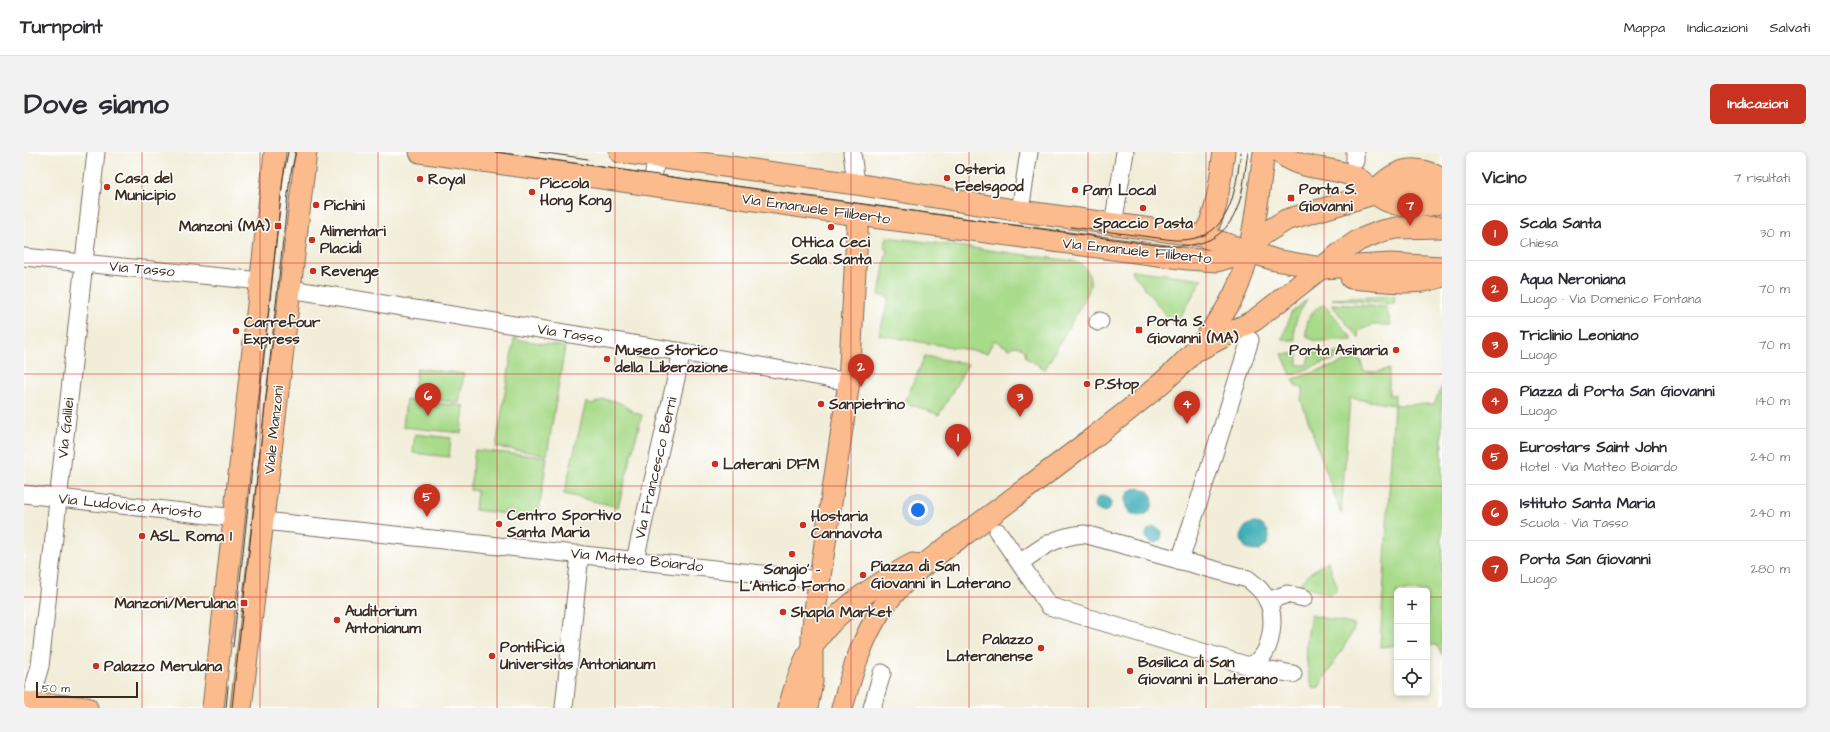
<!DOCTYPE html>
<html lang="it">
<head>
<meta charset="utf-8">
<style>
	:root { --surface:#fff; --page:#f2f2f3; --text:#2b2b33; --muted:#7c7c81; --line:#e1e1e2; --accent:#c8321e }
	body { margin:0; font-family:"Architects Daughter",sans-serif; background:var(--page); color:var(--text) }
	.controls { position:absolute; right:12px; bottom:12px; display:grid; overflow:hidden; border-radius:6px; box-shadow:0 2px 6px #0003 }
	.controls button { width:36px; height:36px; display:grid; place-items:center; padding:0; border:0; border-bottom:1px solid var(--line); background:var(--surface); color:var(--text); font:20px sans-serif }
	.scale { position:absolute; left:12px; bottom:10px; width:102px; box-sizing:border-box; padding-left:4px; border:2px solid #3b2a1e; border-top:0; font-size:11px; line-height:14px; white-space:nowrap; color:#3b2a1e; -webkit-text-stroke:3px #fff; paint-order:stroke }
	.you { position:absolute; left:894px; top:358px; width:14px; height:14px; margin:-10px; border:3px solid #fff; border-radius:50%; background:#1a73e8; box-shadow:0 0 0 6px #1a73e833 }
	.badge { display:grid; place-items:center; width:26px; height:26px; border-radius:50%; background:var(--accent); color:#fff; font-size:13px; font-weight:700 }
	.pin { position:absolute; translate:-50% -33px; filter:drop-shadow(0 1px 2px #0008) }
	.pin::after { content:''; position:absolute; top:21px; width:14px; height:12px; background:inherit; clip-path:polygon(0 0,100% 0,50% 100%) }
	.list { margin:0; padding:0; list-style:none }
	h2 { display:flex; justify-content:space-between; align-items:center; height:52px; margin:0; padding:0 16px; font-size:17px }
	h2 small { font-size:13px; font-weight:400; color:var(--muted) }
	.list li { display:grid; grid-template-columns:26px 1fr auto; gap:12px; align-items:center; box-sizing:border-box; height:56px; padding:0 16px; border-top:1px solid var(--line) }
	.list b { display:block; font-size:15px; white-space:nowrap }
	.list p { margin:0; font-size:13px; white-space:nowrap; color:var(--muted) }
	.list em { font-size:13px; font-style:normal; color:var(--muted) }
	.icon { flex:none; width:22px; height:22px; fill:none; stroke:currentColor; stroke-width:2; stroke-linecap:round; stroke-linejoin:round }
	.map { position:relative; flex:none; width:1418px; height:556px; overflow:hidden; border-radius:6px }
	header { display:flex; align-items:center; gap:24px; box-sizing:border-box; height:56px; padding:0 20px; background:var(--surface); border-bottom:1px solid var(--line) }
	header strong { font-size:19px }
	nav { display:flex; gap:22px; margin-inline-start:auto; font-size:14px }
	.intro { display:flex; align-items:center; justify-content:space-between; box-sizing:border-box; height:96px; padding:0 24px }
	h1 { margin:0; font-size:28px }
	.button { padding:10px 18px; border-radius:6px; background:var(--accent); color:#fff; font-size:14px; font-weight:700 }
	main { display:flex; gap:24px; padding:0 24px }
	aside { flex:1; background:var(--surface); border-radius:6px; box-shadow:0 2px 6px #0003 }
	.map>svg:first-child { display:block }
	.green { fill:#a7da89; stroke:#718254 }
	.water { fill:#39abb4; stroke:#3a6a69 }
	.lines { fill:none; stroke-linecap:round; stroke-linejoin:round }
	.minor-casing { stroke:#7b6e5f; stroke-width:19 }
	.major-casing { stroke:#7b6e5f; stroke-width:23 }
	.minor { stroke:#fff; stroke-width:17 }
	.major { stroke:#fbbb8c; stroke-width:21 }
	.tram { stroke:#3b2a1e; stroke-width:1 }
	.grid { fill:none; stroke:#d62828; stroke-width:1; stroke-opacity:0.55 }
	.poi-dot { fill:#c8321e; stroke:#fff; stroke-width:1.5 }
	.labels { text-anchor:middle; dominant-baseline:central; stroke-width:3; stroke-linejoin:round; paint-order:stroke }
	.poi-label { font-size:15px; font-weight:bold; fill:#3b2a1e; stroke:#fff; text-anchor:start }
	.street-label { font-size:15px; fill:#3b2a1e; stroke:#fff }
</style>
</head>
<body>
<header>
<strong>Turnpoint</strong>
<nav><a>Mappa</a><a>Indicazioni</a><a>Salvati</a></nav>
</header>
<div class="intro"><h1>Dove siamo</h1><a class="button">Indicazioni</a></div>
<main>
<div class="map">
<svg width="1418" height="556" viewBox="0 0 1418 556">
	<rect width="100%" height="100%" fill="#fff"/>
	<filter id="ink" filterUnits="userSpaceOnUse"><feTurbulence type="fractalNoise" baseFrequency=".025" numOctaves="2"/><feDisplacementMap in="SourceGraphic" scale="8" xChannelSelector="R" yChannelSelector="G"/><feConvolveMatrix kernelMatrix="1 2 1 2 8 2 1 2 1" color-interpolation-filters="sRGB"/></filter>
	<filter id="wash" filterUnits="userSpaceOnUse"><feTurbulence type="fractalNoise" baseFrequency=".012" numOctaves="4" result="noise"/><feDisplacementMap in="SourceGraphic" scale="16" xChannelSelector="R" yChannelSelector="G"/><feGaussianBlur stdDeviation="0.9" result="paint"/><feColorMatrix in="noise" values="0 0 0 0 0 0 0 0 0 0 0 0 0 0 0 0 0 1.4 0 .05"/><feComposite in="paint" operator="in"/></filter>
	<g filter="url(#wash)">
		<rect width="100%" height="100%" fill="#f1edd8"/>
		<g class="green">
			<path d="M863,85L1049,109C1065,113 1070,128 1063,143L1021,217L1002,206L1001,199L997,195L990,194L986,197L970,188L963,201L855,183L865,145L855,143L863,97L860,95Z"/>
			<path d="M1109,118L1178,127L1155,167L1152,176L1108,120Z"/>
			<path d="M1371,144L1370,151L1368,152L1308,147Z"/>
			<path d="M1283,147C1276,160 1266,174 1272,188H1258L1267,161Z"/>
			<path d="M1307,152L1362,155L1367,173H1348L1334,179L1335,187Z"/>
			<path d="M1300,153L1303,155L1329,188L1291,189L1283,185C1280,173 1287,155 1300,153Z"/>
			<path d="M490,187L541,195L523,303L472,295Z"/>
			<path d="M1290,201H1328L1267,223L1258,202H1274V213H1283L1285,204Z"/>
			<path d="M901,204L944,212L915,263L881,250Z"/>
			<path d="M1334,206L1335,209H1338L1339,219L1352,220L1365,217V243H1371V253L1410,252L1418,234V503L1413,493H1403V439H1373V493L1356,495L1370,253L1326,246L1317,362L1277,248L1279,236L1271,233L1269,227Z"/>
			<path d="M393,216L440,222L435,251L389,244Z"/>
			<path d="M382,248L440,254L437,281L379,275Z"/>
			<path d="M579,248C600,247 602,259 618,263L594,355L540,342L562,250L568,252Z"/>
			<path d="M391,282L427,286L425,305L389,301Z"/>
			<path d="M451,298L523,305L514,366L451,358L453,339L446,338Z"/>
			<path d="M1304,409L1314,437L1307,443L1275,433C1283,422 1292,416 1304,409Z"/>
			<path d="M1287,463L1331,473L1327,483L1295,535L1290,537C1279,513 1282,489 1287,463Z"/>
		</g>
		<g class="water">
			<circle cx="1115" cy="350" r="14"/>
			<circle cx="1079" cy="352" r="8"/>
			<circle cx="1231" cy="385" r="14"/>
			<circle cx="1130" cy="383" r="8"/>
		</g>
	</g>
	<g filter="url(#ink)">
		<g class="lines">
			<defs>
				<g id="minor">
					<path d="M828,0L832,32"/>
					<path d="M1331,9V0"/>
					<path d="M628,33L633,0"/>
					<path d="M996,59L1005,0"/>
					<path d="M1089,73L1101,0"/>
					<path d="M0,105L237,129"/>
					<path d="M266,137L658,200L825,230"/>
					<path d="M1074,170L1076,169"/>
					<path d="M0,342L211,366"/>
					<path d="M240,369L795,428"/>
					<path d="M974,380L977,384L1025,454L1225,514C1229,512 1233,510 1236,507C1248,495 1252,463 1243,448C1239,439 1232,433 1224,427L1060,382C1033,384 1017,395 996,411"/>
					<path d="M611,408L658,200"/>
					<path d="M1156,409L1226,188"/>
					<path d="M1244,449L1263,442L1280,446"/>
					<path d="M1225,514L1269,522"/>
					<path d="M4,556L16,514L72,0"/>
					<path d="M540,556L556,402"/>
					<path d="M848,556L858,521"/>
				</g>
				<g id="major">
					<path d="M396,0L834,63L1164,107L1193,109L1223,100"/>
					<path d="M596,0L832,32L996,59L1178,84L1251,108L1298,116L1367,112L1418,115"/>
					<path d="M1256,0C1274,19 1306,14 1329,24C1346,31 1350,47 1372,52C1387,56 1403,55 1418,50"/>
					<path d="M1353,37C1374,15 1392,12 1418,27"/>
					<path d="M1178,84C1194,66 1196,24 1200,0"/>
					<path d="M1224,100L1238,83L1262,68L1370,36L1385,35L1418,38"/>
					<path d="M1327,126C1353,128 1395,135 1418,124"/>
					<path d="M1176,197L1231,168L1319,99L1335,88L1358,79L1372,76L1418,75"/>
					<path d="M0,550L63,556"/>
					<path d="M189,556L251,0"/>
					<path d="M217,556L282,0"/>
					<path d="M765,556C779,502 793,477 839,443C855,432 871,421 889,412"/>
					<path d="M783,556L788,529V484L790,465L825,230L834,63"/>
					<path d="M818,556C828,522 837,488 857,458C882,422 921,397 956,371C994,343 1032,314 1070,285C1123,244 1179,204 1210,143C1229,104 1234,44 1240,0"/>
				</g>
			</defs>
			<use href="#minor" class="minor-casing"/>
			<use href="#major" class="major-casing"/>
			<use href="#minor" class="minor"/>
			<use href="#major" class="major"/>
			<g class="tram">
				<path d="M471,0L1088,87C1133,92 1194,111 1214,54C1220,37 1221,18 1224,0"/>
				<path d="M515,0L564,7"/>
				<path d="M1047,75L1150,88C1207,90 1210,44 1217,0"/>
				<path d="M209,495L259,26L264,0"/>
				<path d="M202,556L204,534"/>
				<path d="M208,556L266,24L272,0"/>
			</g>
		</g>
	</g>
	<path class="grid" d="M118,0V556M236,0V556M354,0V556M473,0V556M591,0V556M709,0V556M827,0V556M945,0V556M1064,0V556M1182,0V556M1300,0V556M0,111H1418M0,222H1418M0,334H1418M0,445H1373M1403,445H1418"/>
	<g class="poi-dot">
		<circle cx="923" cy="26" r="4"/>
		<circle cx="396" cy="27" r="4"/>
		<circle cx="83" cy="35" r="4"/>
		<circle cx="1051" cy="38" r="4"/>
		<circle cx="508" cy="40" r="4"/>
		<rect x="1263" y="42" width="8" height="8" rx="2"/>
		<circle cx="292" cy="53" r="4"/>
		<circle cx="1119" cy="56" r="4"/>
		<rect x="250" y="70" width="8" height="8" rx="2"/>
		<circle cx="807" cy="75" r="4"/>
		<circle cx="288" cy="88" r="4"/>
		<circle cx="289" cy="119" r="4"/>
		<rect x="1111" y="174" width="8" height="8" rx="2"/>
		<circle cx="212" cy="179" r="4"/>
		<circle cx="1372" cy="198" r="4"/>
		<circle cx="583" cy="207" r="4"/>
		<circle cx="1063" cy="232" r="4"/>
		<circle cx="797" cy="252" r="4"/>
		<circle cx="691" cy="312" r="4"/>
		<circle cx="475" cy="372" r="4"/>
		<circle cx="779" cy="373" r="4"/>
		<circle cx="118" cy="384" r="4"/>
		<circle cx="768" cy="402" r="4"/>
		<circle cx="839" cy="423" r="4"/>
		<rect x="216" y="447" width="8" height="8" rx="2"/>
		<circle cx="759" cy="460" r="4"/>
		<circle cx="313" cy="468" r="4"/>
		<circle cx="1017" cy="496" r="4"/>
		<circle cx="468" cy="504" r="4"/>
		<circle cx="72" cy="514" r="4"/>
		<circle cx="1106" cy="519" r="4"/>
	</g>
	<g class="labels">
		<g class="poi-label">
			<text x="931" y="17">Osteria<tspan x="931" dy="17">Feelsgood</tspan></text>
			<text x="91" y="26">Casa del<tspan x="91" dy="17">Municipio</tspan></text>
			<text x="404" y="27">Royal</text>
			<text x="516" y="31">Piccola<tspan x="516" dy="17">Hong Kong</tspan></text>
			<text x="1275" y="37">Porta S.<tspan x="1275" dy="17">Giovanni</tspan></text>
			<text x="1059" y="38">Pam Local</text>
			<text x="300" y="53">Pichini</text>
			<text x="1119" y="71" text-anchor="middle">Spaccio Pasta</text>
			<text x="246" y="74" text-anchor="end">Manzoni (MA)</text>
			<text x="296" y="79">Alimentari<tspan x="296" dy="17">Placidi</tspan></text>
			<text x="807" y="90" text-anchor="middle">Ottica Ceci<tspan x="807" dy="17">Scala Santa</tspan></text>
			<text x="297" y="119">Revenge</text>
			<text x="1123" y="169">Porta S.<tspan x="1123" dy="17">Giovanni (MA)</tspan></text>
			<text x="220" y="170">Carrefour<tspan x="220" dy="17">Express</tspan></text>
			<text x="591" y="198">Museo Storico<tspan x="591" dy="17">della Liberazione</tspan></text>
			<text x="1364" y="198" text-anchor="end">Porta Asinaria</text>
			<text x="1071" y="232">P.Stop</text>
			<text x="805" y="252">Sanpietrino</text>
			<text x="699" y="312">Laterani DFM</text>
			<text x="483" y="363">Centro Sportivo<tspan x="483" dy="17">Santa Maria</tspan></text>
			<text x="787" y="364">Hostaria<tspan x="787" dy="17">Cannavota</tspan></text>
			<text x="126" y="384">ASL Roma 1</text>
			<text x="847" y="414">Piazza di San<tspan x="847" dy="17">Giovanni in Laterano</tspan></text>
			<text x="768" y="417" text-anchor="middle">Sangio' -<tspan x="768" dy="17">L'Antico Forno</tspan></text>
			<text x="212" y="451" text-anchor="end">Manzoni/Merulana</text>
			<text x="321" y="459">Auditorium<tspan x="321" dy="17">Antonianum</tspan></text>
			<text x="767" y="460">Shapla Market</text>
			<text x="1009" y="487" text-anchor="end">Palazzo<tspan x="1009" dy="17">Lateranense</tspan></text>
			<text x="476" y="495">Pontificia<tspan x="476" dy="17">Universitas Antonianum</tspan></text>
			<text x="1114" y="510">Basilica di San<tspan x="1114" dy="17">Giovanni in Laterano</tspan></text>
			<text x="80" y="514">Palazzo Merulana</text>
		</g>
		<g class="street-label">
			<text transform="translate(792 57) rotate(8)">Via Emanuele Filiberto</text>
			<text transform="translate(1113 99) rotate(6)">Via Emanuele Filiberto</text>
			<text transform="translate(118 117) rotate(5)">Via Tasso</text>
			<text transform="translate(546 182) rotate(9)">Via Tasso</text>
			<text transform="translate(42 276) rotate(-84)">Via Galilei</text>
			<text transform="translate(250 278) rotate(-84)">Viale Manzoni</text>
			<text transform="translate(632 316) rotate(-77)">Via Francesco Berni</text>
			<text transform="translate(106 354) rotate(6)">Via Ludovico Ariosto</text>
			<text transform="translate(613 408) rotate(6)">Via Matteo Boiardo</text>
		</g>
	</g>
</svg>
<div class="controls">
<button>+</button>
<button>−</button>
<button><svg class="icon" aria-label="locate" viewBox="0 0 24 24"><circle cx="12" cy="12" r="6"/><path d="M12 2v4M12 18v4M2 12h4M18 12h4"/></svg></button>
</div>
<div class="scale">50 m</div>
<div class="you"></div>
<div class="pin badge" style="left:934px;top:305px">1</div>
<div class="pin badge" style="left:837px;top:235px">2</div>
<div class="pin badge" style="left:996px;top:265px">3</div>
<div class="pin badge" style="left:1163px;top:272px">4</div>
<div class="pin badge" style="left:403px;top:365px">5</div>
<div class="pin badge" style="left:404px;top:264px">6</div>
<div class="pin badge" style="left:1386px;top:74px">7</div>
</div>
<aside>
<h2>Vicino<small>7 risultati</small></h2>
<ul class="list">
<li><span class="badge">1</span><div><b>Scala Santa</b><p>Chiesa</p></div><em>30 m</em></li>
<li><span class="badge">2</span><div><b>Aqua Neroniana</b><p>Luogo · Via Domenico Fontana</p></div><em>70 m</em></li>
<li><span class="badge">3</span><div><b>Triclinio Leoniano</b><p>Luogo</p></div><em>70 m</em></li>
<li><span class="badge">4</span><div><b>Piazza di Porta San Giovanni</b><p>Luogo</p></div><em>140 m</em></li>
<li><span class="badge">5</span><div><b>Eurostars Saint John</b><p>Hotel · Via Matteo Boiardo</p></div><em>240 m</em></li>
<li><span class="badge">6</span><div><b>Istituto Santa Maria</b><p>Scuola · Via Tasso</p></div><em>240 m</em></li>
<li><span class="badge">7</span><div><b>Porta San Giovanni</b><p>Luogo</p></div><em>280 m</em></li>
</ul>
</aside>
</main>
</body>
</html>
